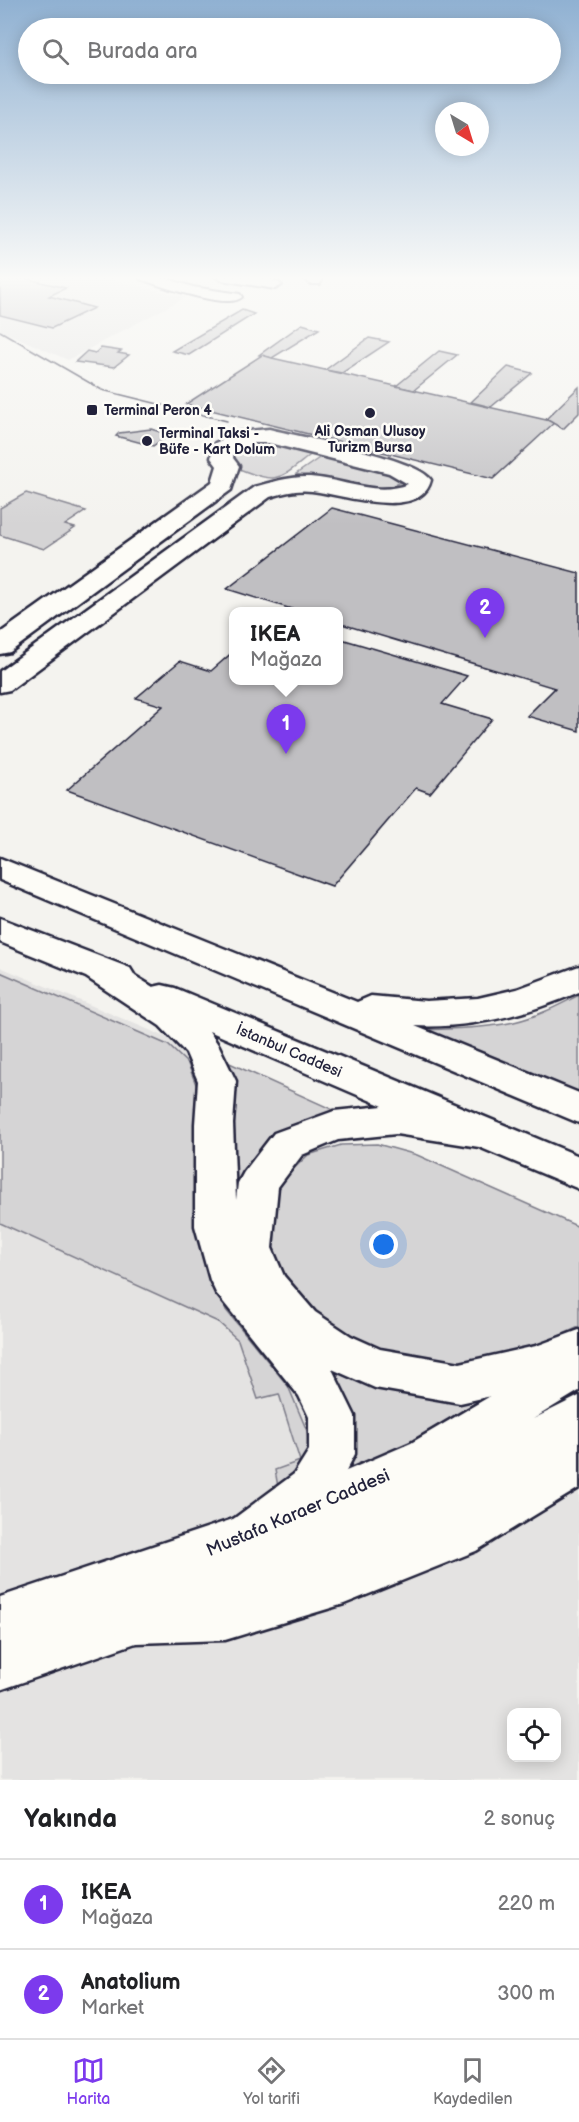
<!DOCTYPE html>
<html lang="tr">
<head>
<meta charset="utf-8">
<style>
	:root { --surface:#fff; --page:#f2f2f2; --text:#202124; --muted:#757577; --line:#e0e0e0; --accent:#7c3aed }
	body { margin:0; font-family:"Balsamiq Sans",sans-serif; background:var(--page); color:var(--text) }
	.controls { position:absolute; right:18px; bottom:18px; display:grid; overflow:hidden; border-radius:12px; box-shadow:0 3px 15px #0003 }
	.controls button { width:54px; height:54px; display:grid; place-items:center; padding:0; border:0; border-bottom:2px solid var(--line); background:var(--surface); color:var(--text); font:30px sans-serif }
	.compass { position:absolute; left:435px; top:102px; width:54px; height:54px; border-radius:50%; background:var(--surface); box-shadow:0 3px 15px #0003; rotate:142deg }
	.you { position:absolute; left:384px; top:1245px; width:21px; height:21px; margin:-15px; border:4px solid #fff; border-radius:50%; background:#1a73e8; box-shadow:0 0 0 9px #1a73e833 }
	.badge { display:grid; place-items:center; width:39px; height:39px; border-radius:50%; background:var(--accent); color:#fff; font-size:20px; font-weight:700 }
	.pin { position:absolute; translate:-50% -50px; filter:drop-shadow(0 2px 3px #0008) }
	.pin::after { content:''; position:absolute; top:32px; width:21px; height:18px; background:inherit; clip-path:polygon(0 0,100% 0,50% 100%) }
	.popup { position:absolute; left:229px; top:607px; width:114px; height:78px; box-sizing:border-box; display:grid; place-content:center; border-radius:12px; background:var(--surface); filter:drop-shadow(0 2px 4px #0005); font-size:20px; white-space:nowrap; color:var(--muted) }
	.popup b { font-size:22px; color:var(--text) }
	.popup::after { content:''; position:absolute; left:50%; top:100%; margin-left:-12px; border:12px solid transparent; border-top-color:var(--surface) }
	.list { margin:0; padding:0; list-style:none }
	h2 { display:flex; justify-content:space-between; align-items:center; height:78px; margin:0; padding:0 24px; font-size:26px }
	h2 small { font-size:20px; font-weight:400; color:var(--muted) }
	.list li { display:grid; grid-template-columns:39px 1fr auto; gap:18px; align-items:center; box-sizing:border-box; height:90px; padding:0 24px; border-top:2px solid var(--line) }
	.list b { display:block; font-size:22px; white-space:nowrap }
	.list p { margin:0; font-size:20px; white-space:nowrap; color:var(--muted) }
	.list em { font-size:20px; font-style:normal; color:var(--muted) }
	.icon { flex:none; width:33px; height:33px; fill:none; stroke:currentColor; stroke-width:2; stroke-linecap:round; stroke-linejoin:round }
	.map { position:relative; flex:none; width:579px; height:1780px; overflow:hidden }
	.search { position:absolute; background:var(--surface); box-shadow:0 3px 15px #0003; left:18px; right:18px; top:18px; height:66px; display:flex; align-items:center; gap:15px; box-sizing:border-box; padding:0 21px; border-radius:33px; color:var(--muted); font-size:22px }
	.sheet { height:258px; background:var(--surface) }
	nav { display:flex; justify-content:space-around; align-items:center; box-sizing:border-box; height:84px; border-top:2px solid var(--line); background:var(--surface); font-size:16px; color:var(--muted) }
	nav a { display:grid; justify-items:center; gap:3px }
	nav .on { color:var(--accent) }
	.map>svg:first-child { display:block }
	.built { fill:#e4e3e2; fill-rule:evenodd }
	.green { fill:#d5d4d5; stroke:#7c7b88; stroke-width:1.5 }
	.building { fill:#c0bfc2; stroke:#22223b; stroke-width:1.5 }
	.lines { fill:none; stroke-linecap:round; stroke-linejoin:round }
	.street-casing { stroke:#22223b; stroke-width:4 }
	.primary-casing { stroke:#22223b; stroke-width:5 }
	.highway-casing { stroke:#22223b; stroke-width:5 }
	.street { fill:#fdfcf7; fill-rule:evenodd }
	.primary { fill:#fdfcf7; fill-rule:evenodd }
	.highway { fill:#fdfcf7; fill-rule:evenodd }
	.tram { stroke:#22223b; stroke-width:1.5 }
	.poi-dot { fill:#22223b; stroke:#fdfcf7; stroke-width:2 }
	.labels { text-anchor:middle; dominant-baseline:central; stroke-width:5; stroke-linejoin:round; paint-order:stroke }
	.far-poi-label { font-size:14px; font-weight:bold; fill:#22223b; stroke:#fdfcf7; text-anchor:start }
	.street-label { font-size:15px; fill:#22223b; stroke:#fdfcf7 }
	.near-street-label { font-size:18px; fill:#22223b; stroke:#fdfcf7 }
</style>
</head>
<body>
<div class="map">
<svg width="579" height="1780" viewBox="0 0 579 1780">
	<rect width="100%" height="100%" fill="#f4f3ef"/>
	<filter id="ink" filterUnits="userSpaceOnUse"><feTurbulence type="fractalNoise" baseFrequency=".0167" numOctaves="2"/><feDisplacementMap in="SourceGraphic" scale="12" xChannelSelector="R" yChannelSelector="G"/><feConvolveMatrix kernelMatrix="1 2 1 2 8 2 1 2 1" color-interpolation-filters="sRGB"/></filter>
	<g filter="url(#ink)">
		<g class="built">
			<path d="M0,276H111L110,279L186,297L68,360L0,330Z"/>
			<path d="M0,967L230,1064L260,1334L579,1486V1780H0ZM512,1712H556V1758H512Z"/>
		</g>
		<g class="green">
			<path d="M253,443H274L313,453C279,479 280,486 237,468L234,452L239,447Z"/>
			<path d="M325,454L401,476V482C373,498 347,482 319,477C311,475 304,477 296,474Z"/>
			<path d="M26,493L86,511L65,525L75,528L44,549L0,535V508Z"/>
			<path d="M0,972L168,1045L188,1064L197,1087L209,1265L226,1310L288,1386L307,1431L310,1459L285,1494L278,1487L275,1470L300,1461L279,1394L258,1399L238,1340L218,1322L0,1223Z"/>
			<path d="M579,995V1093L415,1030C448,1029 481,1029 514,1022C537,1017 559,1005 579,995Z"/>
			<path d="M214,1056L349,1117L321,1121L233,1246Z"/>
			<path d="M377,1144L417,1155L579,1227V1327L510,1358L461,1367L412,1366L321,1325L272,1264L268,1225L278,1184L308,1155L341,1145Z"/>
			<path d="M302,1345L518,1392L328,1491Z"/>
		</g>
		<g class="building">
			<path d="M0,276H16L66,288L49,296L94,308L52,328L0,315Z"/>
			<path d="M242,310L254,314L189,355L172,351Z"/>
			<path d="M302,324L319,329L272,358L259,355Z"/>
			<path d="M369,338L389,342L342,373L325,370Z"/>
			<path d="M101,348L121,351L118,353L129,355L114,367L75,362L87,351L95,353Z"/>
			<path d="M439,351L457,355L414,390L396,386Z"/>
			<path d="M262,355L272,358L555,422L493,479L186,404Z"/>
			<path d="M508,367L532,373L491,407L471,402Z"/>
			<path d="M579,387V413L563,429L546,419Z"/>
			<path d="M151,429L170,435L153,446L116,436L119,433Z"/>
			<path d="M332,508L579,573V731L527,716L555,688L338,623V612H301L227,589Z"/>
			<path d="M338,638L467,676L442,704L492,719L430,793L416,788L332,886L67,790L163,706L136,698L180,661L211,671L234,651V680H338Z"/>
		</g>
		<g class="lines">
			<defs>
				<g id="street">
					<path d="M138,276H159L193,287L240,294L242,297C229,311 158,285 140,279Z"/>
					<path d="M214,276C230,276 271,274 282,285L275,289L221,280Z"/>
					<path d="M303,276H318L322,281L320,284H310Z"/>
				</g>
				<g id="primary">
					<path d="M269,429C300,437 417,458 431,480C421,522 340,494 312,491C297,489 284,493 270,497L10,690L0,692V671L254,487C272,482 291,476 310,477C343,479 375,497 408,484L389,473L269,443H252L234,451L233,458L239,466L231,490L10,652L0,654V633L212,482L217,466L211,458L215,443L240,432Z"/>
					<path d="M579,1347V1391L533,1419L579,1396V1441L427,1529L136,1643L0,1690V1597L242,1516L411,1443L563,1353Z"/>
				</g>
				<g id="highway">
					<path d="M0,858L357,1002L371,996L426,1001L478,998L517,989L579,966V992C528,1014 472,1029 415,1026L579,1093V1123L0,880Z"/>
					<path d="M0,918L130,968L135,976L153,987L162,985L175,988L579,1156V1189L479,1147L396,1134L338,1140L302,1155L278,1187L272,1248L284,1276L315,1312L351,1336L380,1349L460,1363L536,1346L579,1330V1369L540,1385L460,1403L375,1388L332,1369L355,1416V1454L328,1506L266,1554L249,1560L232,1554L224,1537L232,1520L294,1474L309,1450V1417L299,1396L216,1293L210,1280L195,1226V1124L198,1081L186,1053L160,1026L86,977L0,942ZM209,1031L383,1106L334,1111L274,1133L244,1172L238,1183L236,1200L233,1124L236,1081L219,1046Z"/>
					<path d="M579,1441V1488L476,1551L344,1604L225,1640L136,1643L118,1636L110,1618L118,1600L136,1593L225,1590L344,1556L442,1517L562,1448Z"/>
				</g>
			</defs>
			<use href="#street" class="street-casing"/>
			<use href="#primary" class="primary-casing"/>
			<use href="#highway" class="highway-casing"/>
			<use href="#street" class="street"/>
			<use href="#primary" class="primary"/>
			<use href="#highway" class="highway"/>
			<path class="tram" d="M0,331L102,390L227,421"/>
		</g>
	</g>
	<linearGradient id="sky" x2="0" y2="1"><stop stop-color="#90b1d2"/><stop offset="0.53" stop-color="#fafaf8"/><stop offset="1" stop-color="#fafaf8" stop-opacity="0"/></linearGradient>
	<rect width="579" height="525" fill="url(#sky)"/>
	<g class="poi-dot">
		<rect x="86" y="404" width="12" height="12" rx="3"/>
		<circle cx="370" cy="413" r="6"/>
		<circle cx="147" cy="441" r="6"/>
	</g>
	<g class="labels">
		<g class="far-poi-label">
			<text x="104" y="410">Terminal Peron 4</text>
			<text x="370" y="431" text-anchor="middle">Ali Osman Ulusoy<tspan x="370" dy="16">Turizm Bursa</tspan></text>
			<text x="159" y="433">Terminal Taksi -<tspan x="159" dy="16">Büfe - Kart Dolum</tspan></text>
		</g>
		<g class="street-label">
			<text transform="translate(289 1051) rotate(23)">İstanbul Caddesi</text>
		</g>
		<g class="near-street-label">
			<text transform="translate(298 1513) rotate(-23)">Mustafa Karaer Caddesi</text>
		</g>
	</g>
</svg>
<div class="controls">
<button><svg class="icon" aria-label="locate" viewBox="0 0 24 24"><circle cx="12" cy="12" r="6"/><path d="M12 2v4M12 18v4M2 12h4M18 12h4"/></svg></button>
</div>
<svg class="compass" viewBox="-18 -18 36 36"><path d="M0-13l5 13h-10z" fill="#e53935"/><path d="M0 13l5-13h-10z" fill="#757577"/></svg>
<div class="you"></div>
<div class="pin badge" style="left:286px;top:754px">1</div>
<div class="popup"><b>IKEA</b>Mağaza</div>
<div class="pin badge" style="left:485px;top:638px">2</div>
<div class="search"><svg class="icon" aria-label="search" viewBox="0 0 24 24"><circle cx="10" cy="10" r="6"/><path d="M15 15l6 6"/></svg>Burada ara</div>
</div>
<section class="sheet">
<h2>Yakında<small>2 sonuç</small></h2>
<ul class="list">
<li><span class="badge">1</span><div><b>IKEA</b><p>Mağaza</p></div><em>220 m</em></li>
<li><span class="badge">2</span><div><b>Anatolium</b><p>Market</p></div><em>300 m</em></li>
</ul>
</section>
<nav>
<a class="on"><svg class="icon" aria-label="map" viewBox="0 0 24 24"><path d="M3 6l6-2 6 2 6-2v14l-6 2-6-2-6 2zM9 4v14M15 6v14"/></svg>Harita</a>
<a><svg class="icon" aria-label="directions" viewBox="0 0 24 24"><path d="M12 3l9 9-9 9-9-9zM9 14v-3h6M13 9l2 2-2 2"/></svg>Yol tarifi</a>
<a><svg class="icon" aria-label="saved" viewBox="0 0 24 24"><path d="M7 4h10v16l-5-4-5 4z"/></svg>Kaydedilen</a>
</nav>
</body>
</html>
